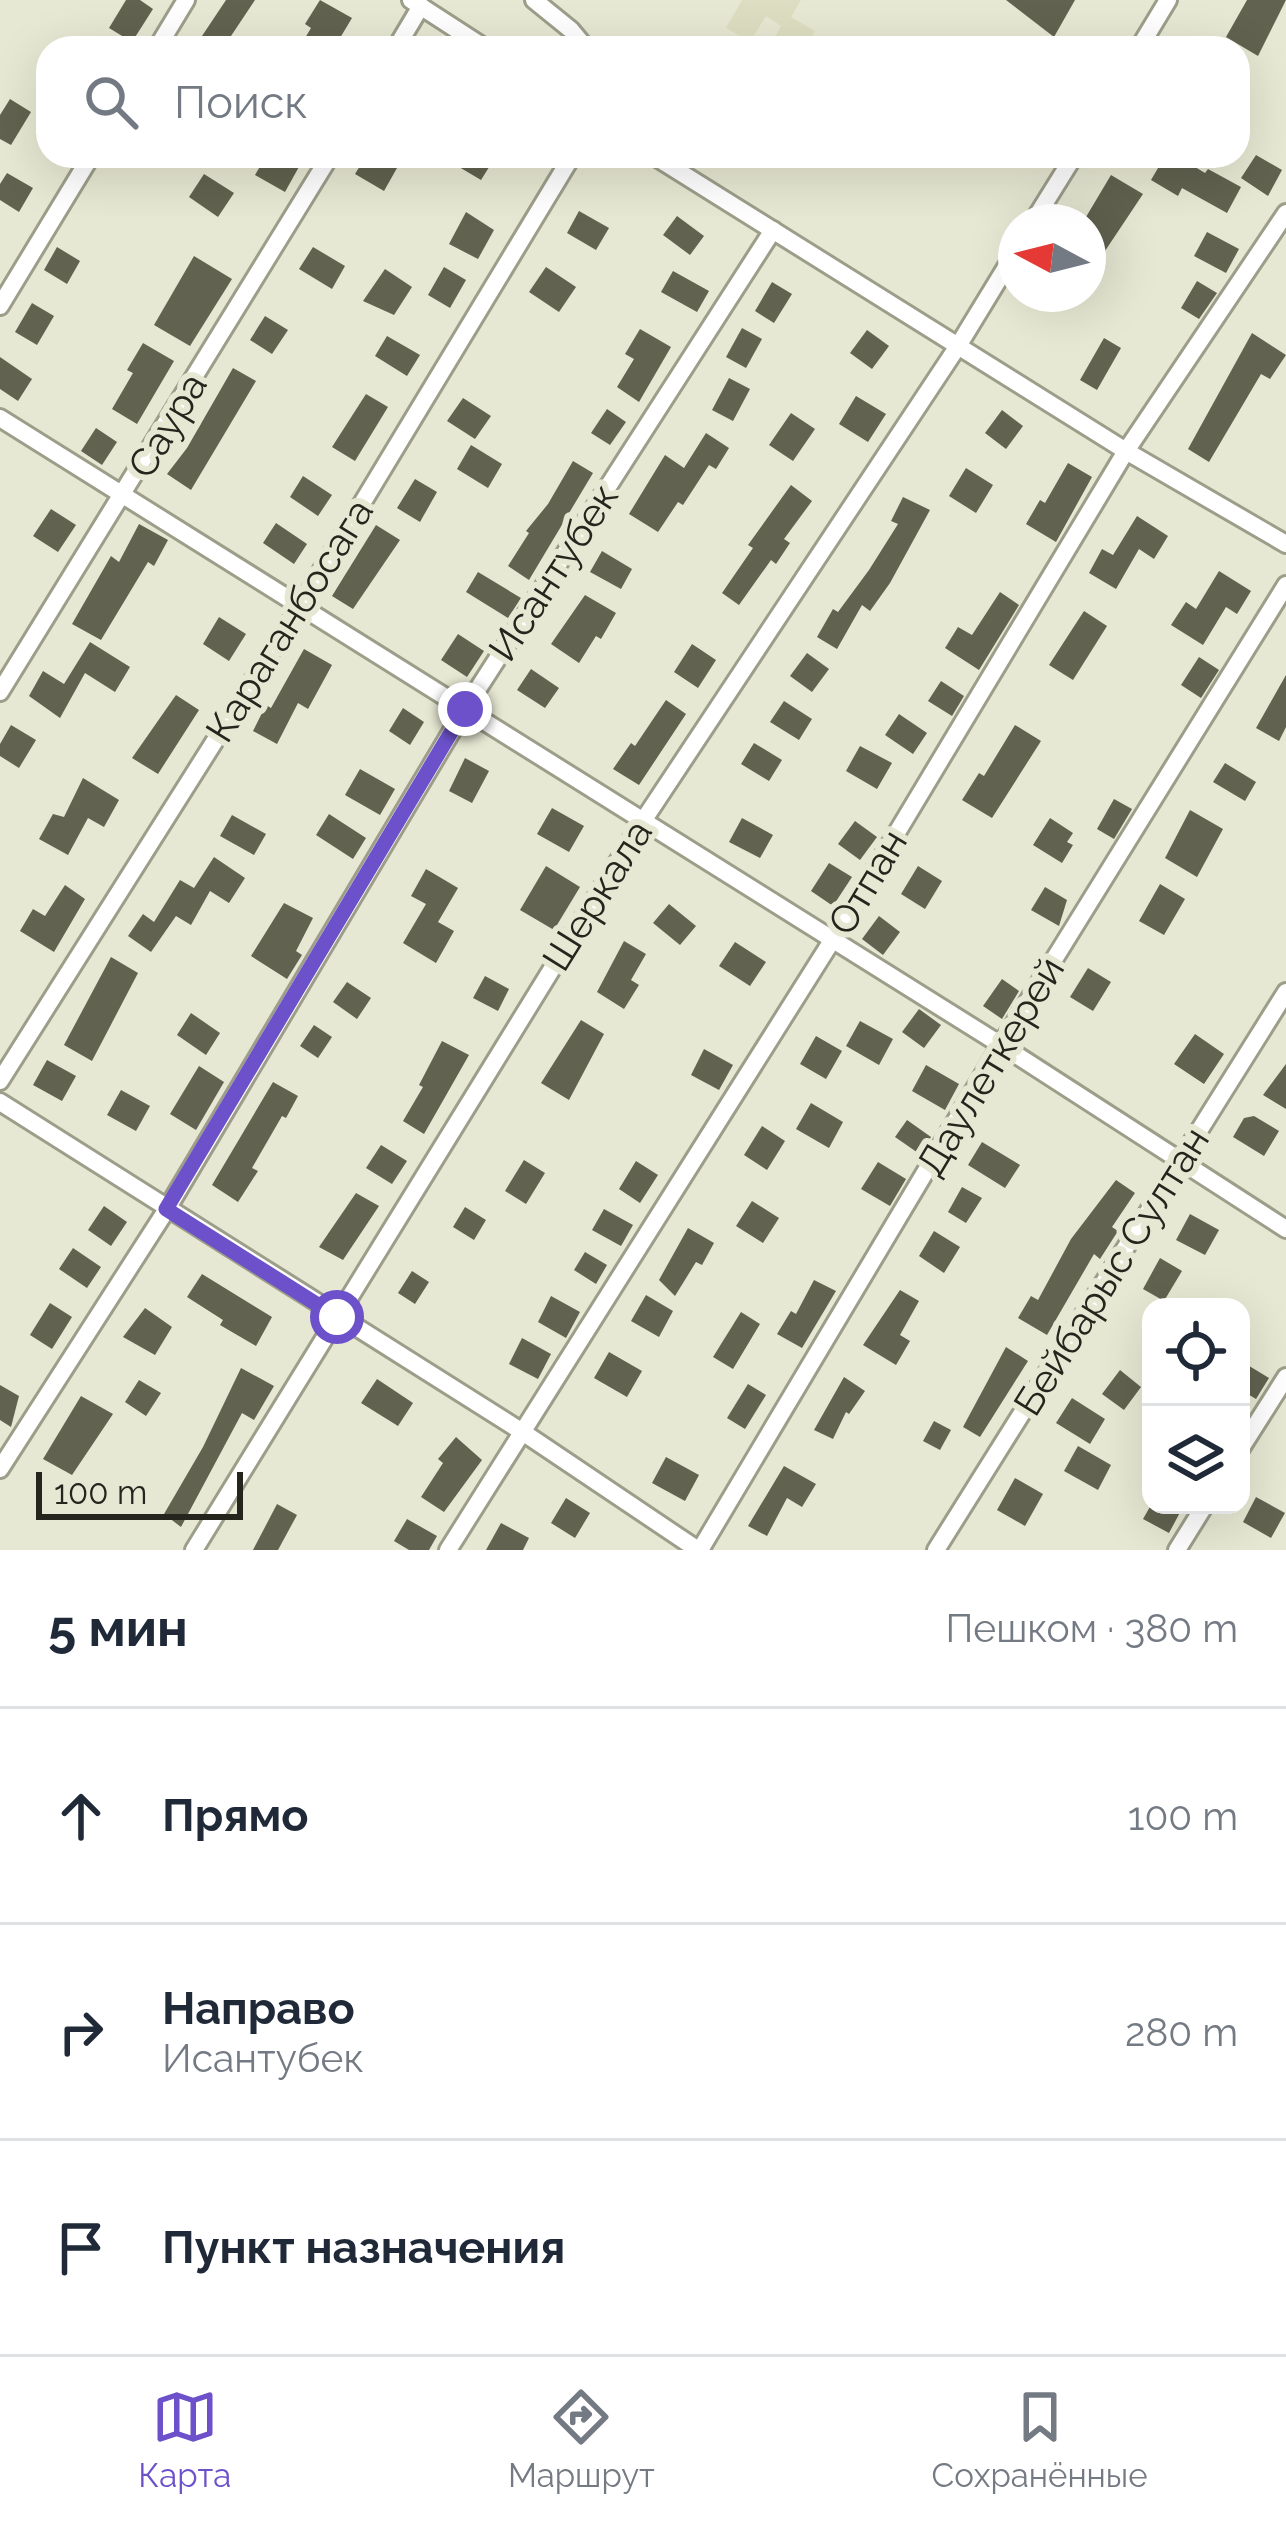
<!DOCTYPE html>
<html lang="ru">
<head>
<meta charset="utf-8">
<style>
	:root { --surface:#fff; --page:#f2f2f3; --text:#1f2937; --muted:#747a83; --line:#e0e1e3; --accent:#6c51ca }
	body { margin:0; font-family:Raleway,sans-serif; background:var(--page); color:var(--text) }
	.controls { position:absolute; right:36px; bottom:36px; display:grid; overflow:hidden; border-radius:24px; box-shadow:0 12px 48px #0002 }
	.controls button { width:108px; height:108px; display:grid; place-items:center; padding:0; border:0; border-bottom:3px solid var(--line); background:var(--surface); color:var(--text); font:60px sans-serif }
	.compass { position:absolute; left:998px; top:204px; width:108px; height:108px; border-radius:50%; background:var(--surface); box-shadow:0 12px 48px #0002; rotate:277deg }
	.scale { position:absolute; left:36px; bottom:30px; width:207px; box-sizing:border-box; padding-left:12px; border:6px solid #25251d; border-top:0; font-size:33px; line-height:42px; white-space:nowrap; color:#25251d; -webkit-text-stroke:9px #e7e8d3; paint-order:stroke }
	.stop { position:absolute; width:36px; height:36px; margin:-27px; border:9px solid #6c51ca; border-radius:50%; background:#fff }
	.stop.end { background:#6c51ca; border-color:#fff; box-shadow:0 3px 12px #0008 }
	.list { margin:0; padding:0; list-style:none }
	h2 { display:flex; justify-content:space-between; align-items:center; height:156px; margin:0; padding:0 48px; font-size:51px }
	h2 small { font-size:39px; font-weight:400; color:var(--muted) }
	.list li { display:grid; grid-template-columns:78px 1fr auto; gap:36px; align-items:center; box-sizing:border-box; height:216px; padding:0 48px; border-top:3px solid var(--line) }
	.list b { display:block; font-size:45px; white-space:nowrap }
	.list p { margin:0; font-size:39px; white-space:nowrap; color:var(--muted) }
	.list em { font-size:39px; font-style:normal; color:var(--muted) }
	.icon { flex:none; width:66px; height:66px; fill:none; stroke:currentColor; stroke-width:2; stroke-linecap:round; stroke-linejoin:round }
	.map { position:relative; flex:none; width:1286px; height:1550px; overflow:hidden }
	.search { position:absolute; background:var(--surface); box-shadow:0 12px 48px #0002; left:36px; right:36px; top:36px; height:132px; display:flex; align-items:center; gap:30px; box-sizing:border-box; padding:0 42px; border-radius:36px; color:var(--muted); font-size:45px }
	.sheet { height:804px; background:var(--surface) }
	nav { display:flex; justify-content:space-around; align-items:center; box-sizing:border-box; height:168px; border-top:3px solid var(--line); background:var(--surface); font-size:33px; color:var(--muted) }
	nav a { display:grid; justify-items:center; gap:6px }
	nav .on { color:var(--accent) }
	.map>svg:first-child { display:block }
	.built { fill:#dddec1 }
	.building { fill:#61624f }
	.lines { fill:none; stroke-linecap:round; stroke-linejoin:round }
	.minor-casing { stroke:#9d9e8a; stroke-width:22 }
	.minor { stroke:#fff; stroke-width:16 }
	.route { stroke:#6c51ca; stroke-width:15 }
	.labels { text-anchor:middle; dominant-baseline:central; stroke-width:12; stroke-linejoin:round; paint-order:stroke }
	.street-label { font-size:39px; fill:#25251d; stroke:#e7e8d3 }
</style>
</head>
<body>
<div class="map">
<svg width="1286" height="1550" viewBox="0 0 1286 1550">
	<rect width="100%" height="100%" fill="#e7e8d3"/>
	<path class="built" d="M742,0H801L791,17L815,31L805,48H769L781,26L766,16L750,42L726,28Z"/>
	<g class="building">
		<path d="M126,0H140L153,9L132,42L109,28Z"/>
		<path d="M226,0H255L223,48H194Z"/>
		<path d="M320,0L352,18L334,48H299L311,28L305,24Z"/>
		<path d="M1006,0H1075L1054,37Z"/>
		<path d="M1247,0H1286L1258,56L1226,37Z"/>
		<path d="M10,99L31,112L11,145L0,139V115Z"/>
		<path d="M1256,155L1282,170L1268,196L1241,178Z"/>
		<path d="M266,156H305L285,192L255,175Z"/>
		<path d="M366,156H393L401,161L384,191L355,174Z"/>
		<path d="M458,156H496L481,180L454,164Z"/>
		<path d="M1165,156H1177L1205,173L1208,169L1241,187L1227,213L1182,188L1178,196L1151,180Z"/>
		<path d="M7,173L33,188L19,212L0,200V184Z"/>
		<path d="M204,174L234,193L218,217L189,197Z"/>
		<path d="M1111,175L1143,194L1101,257L1088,248V222H1083Z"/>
		<path d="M579,211L609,228L596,250L567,233Z"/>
		<path d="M466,212L494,230L478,259L449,244Z"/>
		<path d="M677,216L704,236L690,255L663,235Z"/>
		<path d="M1207,232L1239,249L1226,273L1194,256Z"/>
		<path d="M57,247L80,261L67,284L44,270Z"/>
		<path d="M313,247L345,266L332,289L299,269Z"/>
		<path d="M194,256L232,279L190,346L154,325Z"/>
		<path d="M444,267L466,280L450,308L428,295Z"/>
		<path d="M546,267L576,287L559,312L529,292Z"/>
		<path d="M385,269L412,287L394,315L363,301Z"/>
		<path d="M673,271L709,291L697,312L661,292Z"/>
		<path d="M1197,281L1217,293L1199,319L1181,308Z"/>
		<path d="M772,282L792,294L774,323L755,311Z"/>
		<path d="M32,303L54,316L37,345L15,332Z"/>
		<path d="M265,316L288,330L272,354L250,340Z"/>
		<path d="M742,328L762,339L746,368L726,357Z"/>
		<path d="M640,329L671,347L639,402L617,387L634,359L625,354Z"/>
		<path d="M867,330L889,346L872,369L850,353Z"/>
		<path d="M1252,333L1286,355L1270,379L1261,374L1209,462L1188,449Z"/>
		<path d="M387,336L420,355L407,376L375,356Z"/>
		<path d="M1104,338L1121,348L1097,390L1080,380Z"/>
		<path d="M143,343L174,361L137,424L112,409L133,373L127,370Z"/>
		<path d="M0,357L32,379L18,401L0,389Z"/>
		<path d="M233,368L256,381L191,490L167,474L187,448Z"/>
		<path d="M729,378L750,389L733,421L712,410Z"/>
		<path d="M366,394L388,407L355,461L332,447Z"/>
		<path d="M856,396L886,414L868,442L839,424Z"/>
		<path d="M463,398L491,416L475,439L447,421Z"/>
		<path d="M607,409L626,422L610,445L591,433Z"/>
		<path d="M1002,410L1023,426L1006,449L985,433Z"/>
		<path d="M791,413L815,429L793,461L769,445Z"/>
		<path d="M96,428L117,442L102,465L81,451Z"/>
		<path d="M706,433L729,448L716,469L709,465L683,505L678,502L658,532L629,514L665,455L684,468Z"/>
		<path d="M471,445L502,464L488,488L457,469Z"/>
		<path d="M573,461L593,473L529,580L508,566L529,533L526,531L548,504Z"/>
		<path d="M1068,463L1092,477L1056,542L1026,524L1040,500L1045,503Z"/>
		<path d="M966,468L993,485L976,513L949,496Z"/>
		<path d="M303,476L332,495L318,516L290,497Z"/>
		<path d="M415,479L437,492L420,522L397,508Z"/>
		<path d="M791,485L812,501L784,539L790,543L776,564L771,560L739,605L722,593L753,548L748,545Z"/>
		<path d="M903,497L930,510L890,583L870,611L862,605L837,649L817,637L833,609L838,612L869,570L898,524L891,521Z"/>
		<path d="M51,509L76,525L58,552L33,536Z"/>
		<path d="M1137,516L1168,536L1154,559L1139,549L1116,589L1089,573L1102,549L1113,555Z"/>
		<path d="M276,523L307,544L294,564L263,543Z"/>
		<path d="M139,524L168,540L154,566L148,562L101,640L72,624L111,556L119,562Z"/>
		<path d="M376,525L400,540L353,609L332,596Z"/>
		<path d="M602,551L632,569L621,589L590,572Z"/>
		<path d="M1219,571L1251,591L1237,614L1226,607L1203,645L1171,625L1186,602L1196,609Z"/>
		<path d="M478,572L521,598L508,618L466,592Z"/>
		<path d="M1000,592L1019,605L979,670L945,648L958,627L972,635Z"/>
		<path d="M585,595L616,613L601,639L596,636L579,663L551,644Z"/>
		<path d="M1084,611L1107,626L1073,680L1049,665Z"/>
		<path d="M219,617L246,634L229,661L203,644Z"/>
		<path d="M458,634L484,651L467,677L441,660Z"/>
		<path d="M90,642L130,667L115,692L85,673L60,718L29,696L43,671L64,684Z"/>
		<path d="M692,644L716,660L698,688L674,672Z"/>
		<path d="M304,649L332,665L308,709L298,703L277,744L253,731L266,705L271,708Z"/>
		<path d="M807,653L829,669L812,692L790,676Z"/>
		<path d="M1199,657L1219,670L1201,698L1181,685Z"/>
		<path d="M531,669L559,688L545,708L517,690Z"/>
		<path d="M1286,675V727L1279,741L1256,728Z"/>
		<path d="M941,681L964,696L952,716L928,701Z"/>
		<path d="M176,695L199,710L158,774L132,758Z"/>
		<path d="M666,700L686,714L639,785L613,769L631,743L635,746Z"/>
		<path d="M784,701L812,719L799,740L770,722Z"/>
		<path d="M403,708L424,722L410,745L389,731Z"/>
		<path d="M899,714L927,733L913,754L885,735Z"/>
		<path d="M11,725L36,740L19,768L0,756V744Z"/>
		<path d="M1015,725L1041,741L992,818L962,800L979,773L984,776Z"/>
		<path d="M754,743L782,760L769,781L741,764Z"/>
		<path d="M860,746L892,763L877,789L846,771Z"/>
		<path d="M465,758L489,771L472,803L449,791Z"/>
		<path d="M1225,763L1256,782L1245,801L1213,782Z"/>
		<path d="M360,769L395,789L380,815L345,795Z"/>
		<path d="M83,778L119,800L104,827L88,818L68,855L39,839L53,814L64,817Z"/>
		<path d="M1114,799L1132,809L1114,839L1097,829Z"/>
		<path d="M552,808L584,826L569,852L537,834Z"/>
		<path d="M1190,810L1223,829L1197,877L1165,858Z"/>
		<path d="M329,814L366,838L353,859L316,835Z"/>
		<path d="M232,815L266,834L254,855L220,836Z"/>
		<path d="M742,818L773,835L760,858L729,842Z"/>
		<path d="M1050,818L1073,833L1067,842L1073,845L1062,863L1033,845Z"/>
		<path d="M855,821L877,837L860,860L838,844Z"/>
		<path d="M214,857L245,878L229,903L210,891L191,925L176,916L151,952L128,936L143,914L154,922L180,880L194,888Z"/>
		<path d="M829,863L852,877L833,906L811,891Z"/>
		<path d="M546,866L580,887L554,930L520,910Z"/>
		<path d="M918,866L942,881L925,909L901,894Z"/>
		<path d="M426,869L458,888L438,922L454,931L436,963L403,943L426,904L411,896Z"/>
		<path d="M1160,884L1185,899L1164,935L1139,921Z"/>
		<path d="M65,885L85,899L54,952L20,931L33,909L45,916Z"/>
		<path d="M1045,887L1067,900L1059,926L1031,910Z"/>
		<path d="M284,903L313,918L296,951L302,955L287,979L251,956Z"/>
		<path d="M669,904L696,926L680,945L653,923Z"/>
		<path d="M879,916L900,932L883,955L862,939Z"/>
		<path d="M624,941L646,954L631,980L639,985L624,1009L597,992Z"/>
		<path d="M735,942L766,962L750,986L719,966Z"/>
		<path d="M111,957L138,973L92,1061L64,1045Z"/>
		<path d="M1088,968L1111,982L1093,1011L1070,997Z"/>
		<path d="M485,976L509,989L498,1011L473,998Z"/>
		<path d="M1002,979L1019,991L1002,1019L983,1006Z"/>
		<path d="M347,982L371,998L357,1019L333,1002Z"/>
		<path d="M919,1009L941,1025L924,1048L902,1032Z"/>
		<path d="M191,1013L220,1033L206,1055L177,1035Z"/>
		<path d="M581,1020L604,1034L569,1100L541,1083Z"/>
		<path d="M860,1021L893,1039L879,1065L846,1046Z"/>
		<path d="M314,1025L332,1037L318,1058L300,1046Z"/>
		<path d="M1195,1034L1224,1054L1204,1084L1174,1064Z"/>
		<path d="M816,1036L842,1051L826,1079L800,1064Z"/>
		<path d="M442,1041L469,1055L424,1134L403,1121L423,1087L419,1085Z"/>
		<path d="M704,1049L733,1065L719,1090L691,1075Z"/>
		<path d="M47,1060L76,1076L62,1101L33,1085Z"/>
		<path d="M1286,1064V1109L1263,1095Z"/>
		<path d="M926,1065L959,1084L945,1110L912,1091Z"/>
		<path d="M199,1066L224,1082L196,1130L170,1114Z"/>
		<path d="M273,1082L298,1096L286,1118L282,1116L252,1168L258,1171L238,1202L212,1185Z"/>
		<path d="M121,1090L150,1106L136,1131L107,1115Z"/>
		<path d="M811,1103L843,1122L829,1148L796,1129Z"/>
		<path d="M1254,1116L1279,1131L1264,1156L1233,1137L1244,1118Z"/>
		<path d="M907,1120L931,1137L921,1155L895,1137Z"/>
		<path d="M762,1126L785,1141L767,1170L744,1155Z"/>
		<path d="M982,1142L1020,1165L1005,1188L968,1165Z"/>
		<path d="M381,1145L407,1161L392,1184L366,1168Z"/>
		<path d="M524,1160L545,1173L526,1204L505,1191Z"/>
		<path d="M636,1161L658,1175L640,1203L619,1189Z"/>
		<path d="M878,1162L906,1179L890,1206L861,1189Z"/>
		<path d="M1116,1180L1135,1193L1112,1227L1118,1231L1100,1259L1094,1254L1047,1335L1018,1318L1031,1296L1038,1300L1071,1239Z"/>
		<path d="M962,1187L982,1198L966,1223L948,1212Z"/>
		<path d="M356,1193L379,1206L343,1260L319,1247Z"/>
		<path d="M752,1201L779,1218L763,1243L736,1226Z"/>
		<path d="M104,1206L127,1222L111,1246L88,1230Z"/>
		<path d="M465,1207L486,1220L474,1240L453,1227Z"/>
		<path d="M604,1209L633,1225L621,1246L592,1230Z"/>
		<path d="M1190,1214L1219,1230L1205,1255L1176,1240Z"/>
		<path d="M688,1228L714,1243L702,1265L696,1262L675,1296L659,1280Z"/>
		<path d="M934,1231L960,1247L944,1273L919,1256Z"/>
		<path d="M73,1248L101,1267L87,1288L59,1269Z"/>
		<path d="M585,1252L607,1265L596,1284L574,1270Z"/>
		<path d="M1160,1258L1182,1271L1164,1301L1143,1289Z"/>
		<path d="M412,1271L429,1282L415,1304L398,1293Z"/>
		<path d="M202,1274L272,1317L256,1346L220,1325L223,1320L187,1297Z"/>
		<path d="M814,1280L836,1291L802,1348L777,1334L791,1311L796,1314Z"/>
		<path d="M900,1290L919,1301L900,1335L910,1341L896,1365L863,1345Z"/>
		<path d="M646,1295L673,1311L659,1337L631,1321Z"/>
		<path d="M551,1296L580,1312L566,1338L538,1322Z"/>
		<path d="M50,1303L72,1317L52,1349L30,1335Z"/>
		<path d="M145,1308L172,1327L155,1355L123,1337Z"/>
		<path d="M741,1312L760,1324L733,1369L713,1357Z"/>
		<path d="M522,1338L551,1354L538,1379L509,1364Z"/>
		<path d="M1006,1347L1028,1361L980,1437L963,1427Z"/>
		<path d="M609,1352L642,1371L627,1397L594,1378Z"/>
		<path d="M1241,1361L1269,1378L1256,1399L1241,1390Z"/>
		<path d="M241,1368L274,1386L254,1420L242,1413L181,1527L164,1514L203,1447Z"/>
		<path d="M1120,1370L1141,1387L1124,1410L1102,1394Z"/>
		<path d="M844,1377L865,1391L849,1414L846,1412L833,1439L814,1430Z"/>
		<path d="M377,1379L413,1403L398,1426L361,1403Z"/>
		<path d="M139,1380L161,1393L146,1416L125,1402Z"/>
		<path d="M748,1384L766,1395L745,1429L727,1418Z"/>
		<path d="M0,1385L19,1396L11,1427L0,1420Z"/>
		<path d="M81,1396L113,1414L72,1475L43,1459Z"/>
		<path d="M1072,1398L1105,1419L1090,1444L1056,1423Z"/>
		<path d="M934,1421L951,1430L940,1450L923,1441Z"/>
		<path d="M456,1437L482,1460L444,1512L421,1497L443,1463L438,1459Z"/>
		<path d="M1078,1446L1111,1465L1098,1490L1064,1471Z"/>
		<path d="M666,1457L699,1475L685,1501L652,1483Z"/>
		<path d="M784,1466L816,1484L802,1507L787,1498L767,1536L748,1526Z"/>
		<path d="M1015,1478L1043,1494L1025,1526L997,1510Z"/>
		<path d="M1256,1497L1285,1513L1271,1538L1243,1522Z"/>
		<path d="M566,1498L590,1513L575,1538L551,1523Z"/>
		<path d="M277,1504L297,1515L278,1550H253Z"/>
		<path d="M1151,1505H1184L1169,1533L1143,1519Z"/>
		<path d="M407,1519L437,1536L429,1550H409L394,1541Z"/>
		<path d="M501,1523L529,1538L523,1550H486Z"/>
	</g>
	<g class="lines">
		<defs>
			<g id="minor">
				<path d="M411,0L485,48"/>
				<path d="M534,0L571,30L586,48"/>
				<path d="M157,48L186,0"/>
				<path d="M396,48L421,6"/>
				<path d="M1139,48L1168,0"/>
				<path d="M654,156L1126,451L1286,544"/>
				<path d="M1033,222L1074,156"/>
				<path d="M0,306L91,156"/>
				<path d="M0,418L1001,1045L1286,1229"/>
				<path d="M0,692L330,156"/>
				<path d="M0,1081L300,606L572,156"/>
				<path d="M0,1102L521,1431L698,1550"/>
				<path d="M1241,1448L1286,1377"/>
				<path d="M0,1469L167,1209L465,709L773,230"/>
				<path d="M194,1550L643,821L958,346L1016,251"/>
				<path d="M448,1550L833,939L1126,451L1286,213"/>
				<path d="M700,1550L1001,1045L1286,585"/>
				<path d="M936,1550L1286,992"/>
				<path d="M1177,1550L1205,1505"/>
			</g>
		</defs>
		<use href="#minor" class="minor-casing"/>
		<use href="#minor" class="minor"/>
	</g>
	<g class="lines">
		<path class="route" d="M337,1317L166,1209L465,709"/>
	</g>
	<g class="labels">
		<g class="street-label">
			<text transform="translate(167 425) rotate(-59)">Саура</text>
			<text transform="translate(553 572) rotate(-57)">Исантубек</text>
			<text transform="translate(289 620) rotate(-58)">Караганбосага</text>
			<text transform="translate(867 882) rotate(-59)">Отпан</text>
			<text transform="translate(597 895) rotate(-58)">Шеркала</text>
			<text transform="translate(990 1066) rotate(-59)">Даулеткерей</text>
			<text transform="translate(1111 1271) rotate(-58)">Бейбарыс Султан</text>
		</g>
	</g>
</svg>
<div class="controls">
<button><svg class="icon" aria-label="locate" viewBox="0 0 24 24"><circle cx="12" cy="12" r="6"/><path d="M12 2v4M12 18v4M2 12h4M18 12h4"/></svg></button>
<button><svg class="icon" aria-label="layers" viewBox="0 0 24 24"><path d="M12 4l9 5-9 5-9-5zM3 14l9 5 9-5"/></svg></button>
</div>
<svg class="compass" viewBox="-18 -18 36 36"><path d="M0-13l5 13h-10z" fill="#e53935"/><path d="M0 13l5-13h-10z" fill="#747a83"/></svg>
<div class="scale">100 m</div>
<div class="stop" style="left:337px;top:1317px"></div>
<div class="stop end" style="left:465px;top:709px"></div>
<div class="search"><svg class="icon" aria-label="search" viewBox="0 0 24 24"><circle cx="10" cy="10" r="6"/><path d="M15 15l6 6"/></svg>Поиск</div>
</div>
<section class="sheet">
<h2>5 мин<small>Пешком · 380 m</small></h2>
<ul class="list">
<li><svg class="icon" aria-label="ahead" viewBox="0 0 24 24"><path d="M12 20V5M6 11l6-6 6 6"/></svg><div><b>Прямо</b></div><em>100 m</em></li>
<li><svg class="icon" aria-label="right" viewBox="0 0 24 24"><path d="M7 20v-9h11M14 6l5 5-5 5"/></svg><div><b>Направо</b><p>Исантубек</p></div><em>280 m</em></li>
<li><svg class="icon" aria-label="arrive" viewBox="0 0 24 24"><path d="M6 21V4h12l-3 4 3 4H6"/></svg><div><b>Пункт назначения</b></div></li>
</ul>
</section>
<nav>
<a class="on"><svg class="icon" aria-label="map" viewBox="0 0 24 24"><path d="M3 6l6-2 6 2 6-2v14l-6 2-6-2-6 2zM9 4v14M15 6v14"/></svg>Карта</a>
<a><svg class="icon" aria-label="directions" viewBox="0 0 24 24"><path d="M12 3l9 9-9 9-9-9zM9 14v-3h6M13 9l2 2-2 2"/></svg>Маршрут</a>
<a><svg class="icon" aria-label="saved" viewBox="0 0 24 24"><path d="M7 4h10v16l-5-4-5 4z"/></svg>Сохранённые</a>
</nav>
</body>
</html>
